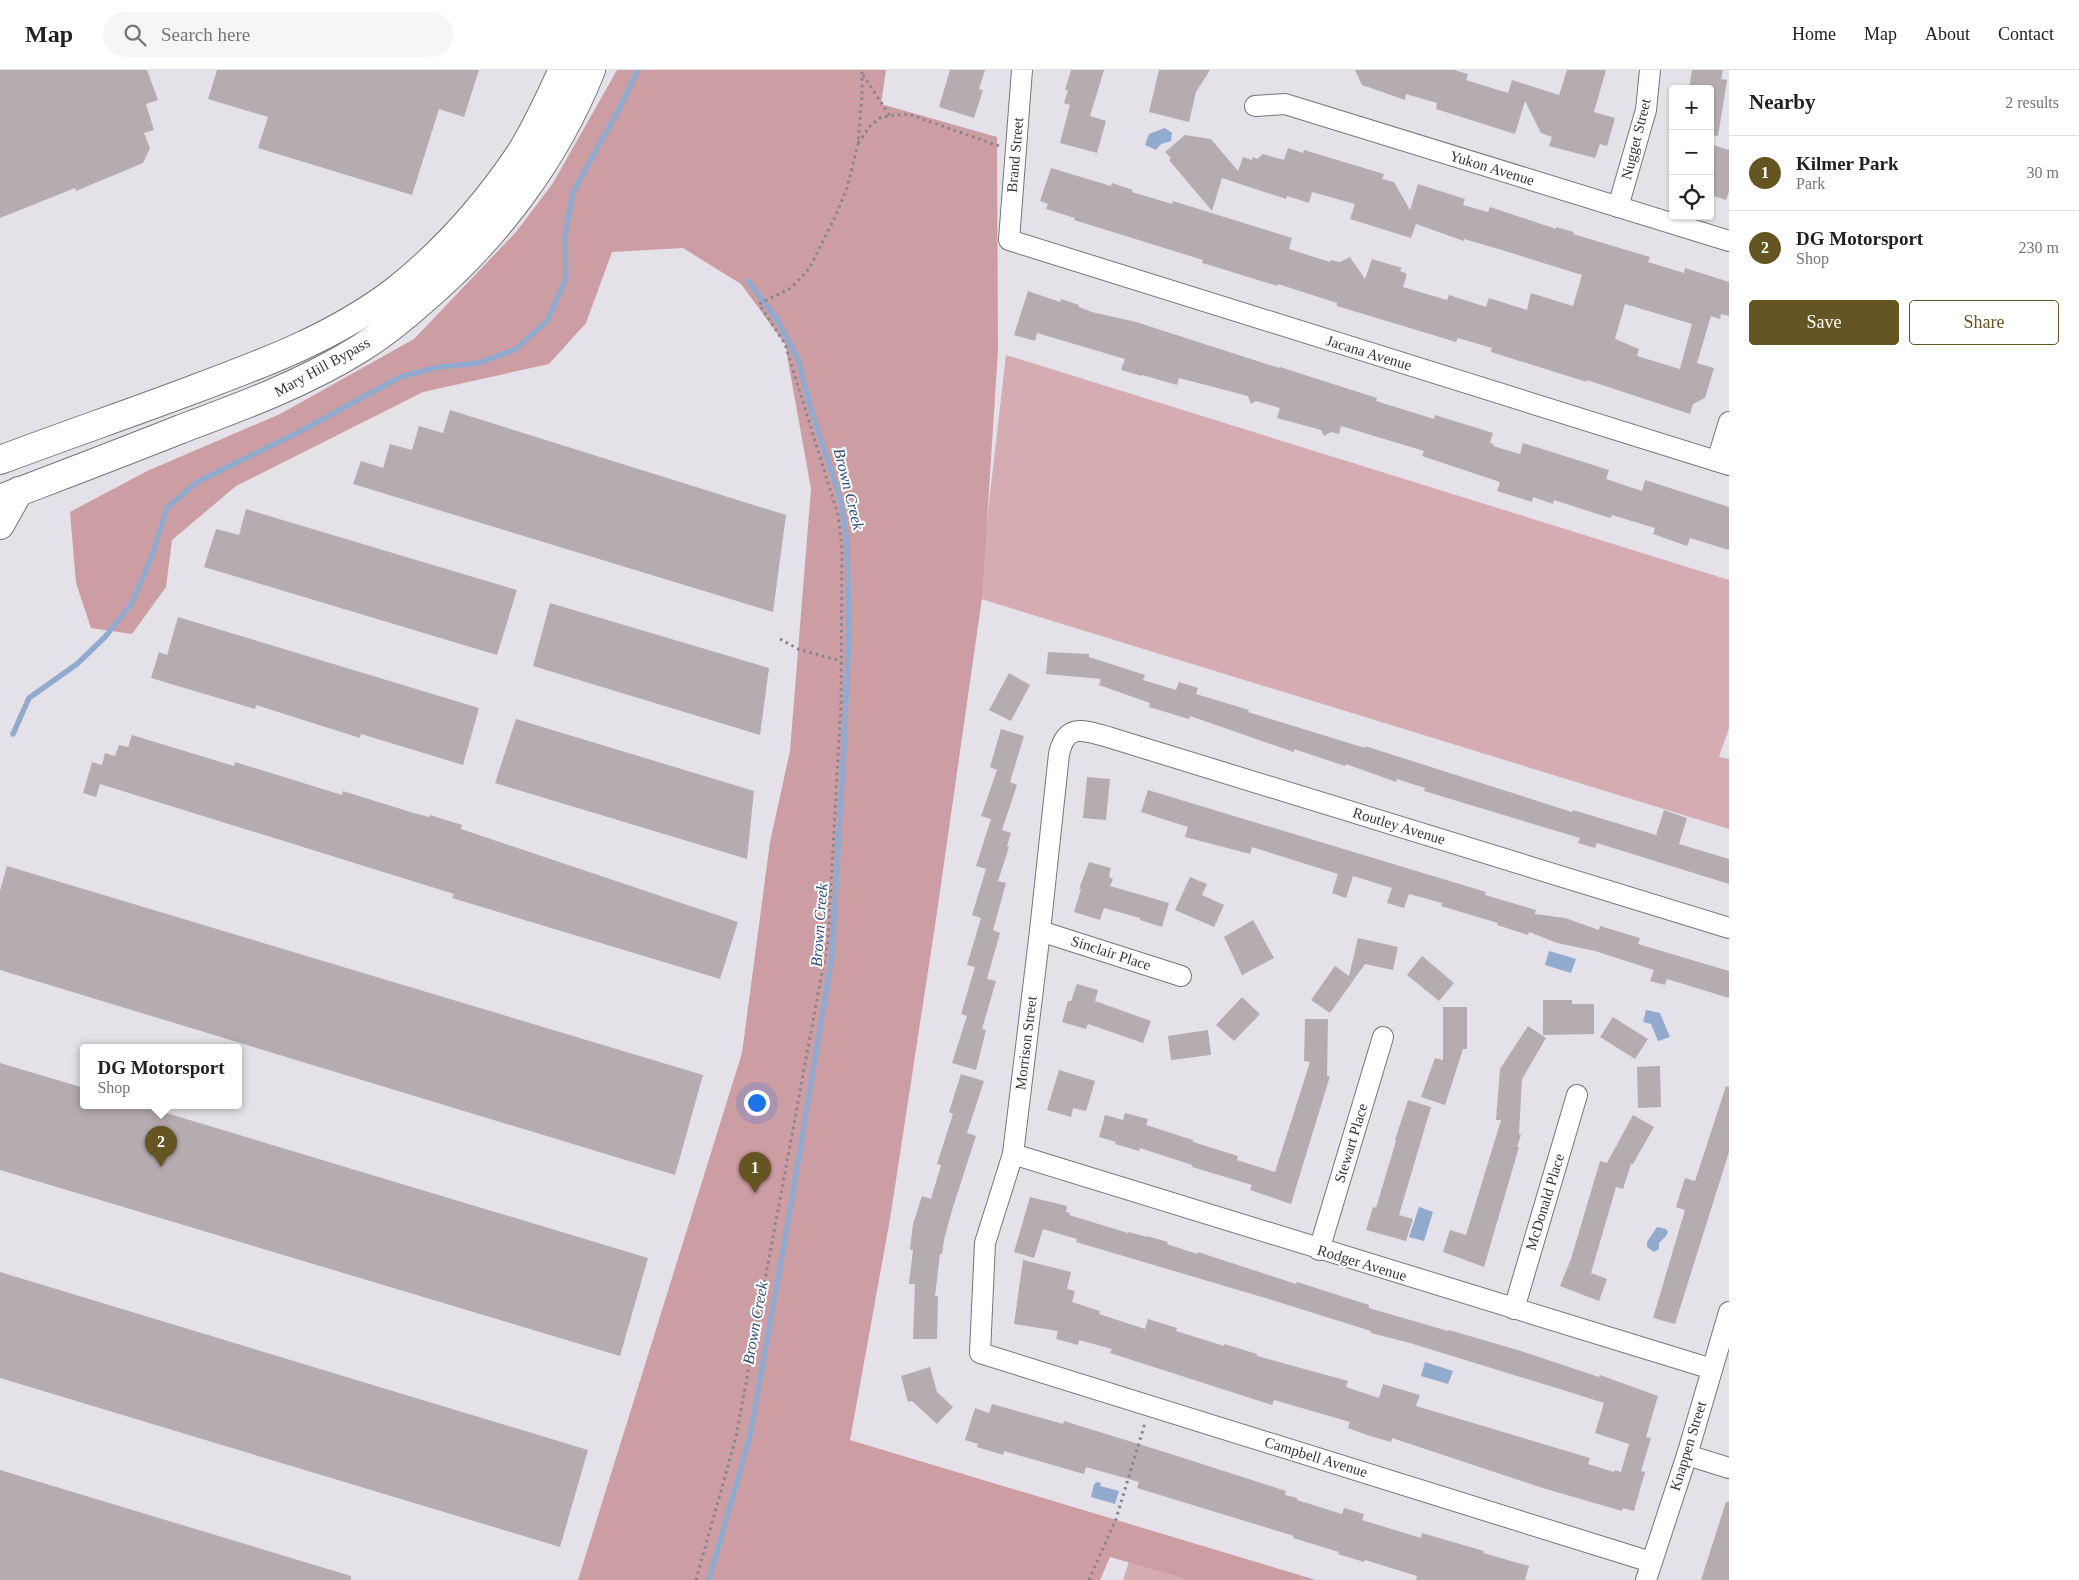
<!DOCTYPE html>
<html lang="en">
<head>
<meta charset="utf-8">
<style>
	:root { --surface:#fff; --page:#f6f6f6; --text:#202124; --muted:#757577; --line:#e0e0e0; --accent:#655522 }
	body { margin:0; font-family:"Times New Roman",serif; background:var(--page); color:var(--text) }
	.controls { position:absolute; right:15px; top:15px; display:grid; overflow:hidden; border-radius:5px; box-shadow:0 1px 4px #0004 }
	.controls button { width:45px; height:45px; display:grid; place-items:center; padding:0; border:0; border-bottom:1px solid var(--line); background:var(--surface); color:var(--text); font:25px sans-serif }
	.you { position:absolute; left:756px; top:1032px; width:18px; height:18px; margin:-12px; border:4px solid #fff; border-radius:50%; background:#1a73e8; box-shadow:0 0 0 8px #1a73e833 }
	.badge { display:grid; place-items:center; width:32px; height:32px; border-radius:50%; background:var(--accent); color:#fff; font-size:16px; font-weight:700 }
	.pin { position:absolute; translate:-50% -41px; filter:drop-shadow(0 1px 2px #0008) }
	.pin::after { content:''; position:absolute; top:26px; width:18px; height:15px; background:inherit; clip-path:polygon(0 0,100% 0,50% 100%) }
	.popup { position:absolute; left:80px; top:974px; width:162px; height:65px; box-sizing:border-box; display:grid; place-content:center; border-radius:5px; background:var(--surface); filter:drop-shadow(0 1px 4px #0005); font-size:16px; white-space:nowrap; color:var(--muted) }
	.popup b { font-size:19px; color:var(--text) }
	.popup::after { content:''; position:absolute; left:50%; top:100%; margin-left:-10px; border:10px solid transparent; border-top-color:var(--surface) }
	.list { margin:0; padding:0; list-style:none }
	h2 { display:flex; justify-content:space-between; align-items:center; height:65px; margin:0; padding:0 20px; font-size:21px }
	h2 small { font-size:16px; font-weight:400; color:var(--muted) }
	.list li { display:grid; grid-template-columns:32px 1fr auto; gap:15px; align-items:center; box-sizing:border-box; height:75px; padding:0 20px; border-top:1px solid var(--line) }
	.list b { display:block; font-size:19px; white-space:nowrap }
	.list p { margin:0; font-size:16px; white-space:nowrap; color:var(--muted) }
	.list em { font-size:16px; font-style:normal; color:var(--muted) }
	.actions { display:flex; gap:10px; padding:15px 20px }
	.actions a { flex:1; padding:11px 0; border:1px solid var(--accent); border-radius:5px; text-align:center; font-size:18px; color:var(--accent) }
	.actions .main { background:var(--accent); color:#fff }
	.icon { flex:none; width:28px; height:28px; fill:none; stroke:currentColor; stroke-width:2; stroke-linecap:round; stroke-linejoin:round }
	.map { position:relative; flex:none; width:1729px; height:1510px; overflow:hidden }
	header { display:flex; align-items:center; gap:30px; box-sizing:border-box; height:70px; padding:0 25px; background:var(--surface); border-bottom:1px solid var(--line) }
	header strong { font-size:24px }
	nav { display:flex; gap:28px; margin-inline-start:auto; font-size:18px }
	.search { width:350px; height:45px; background:var(--page); display:flex; align-items:center; gap:12px; box-sizing:border-box; padding:0 18px; border-radius:28px; color:var(--muted); font-size:19px }
	main { display:flex }
	aside { flex:1; background:var(--surface) }
	.map>svg:first-child { display:block }
	.green { fill:#d4acb2 }
	.forest { fill:#cd9da4 }
	.water { fill:#91aacd }
	.lines { fill:none; stroke-linecap:round; stroke-linejoin:round }
	.stream { stroke:#91aacd; stroke-width:5.5 }
	.building { fill:#b5acb1; fill-rule:evenodd }
	.minor-casing { stroke:#78747b; stroke-width:22 }
	.trunk-casing { stroke:#78747b; stroke-width:30 }
	.path { stroke:#87858a; stroke-width:3; stroke-dasharray:2.5 4; stroke-linecap:butt }
	.minor { stroke:#fff; stroke-width:20 }
	.trunk { stroke:#fff; stroke-width:28 }
	.labels { text-anchor:middle; dominant-baseline:central; stroke-width:4; stroke-linejoin:round; paint-order:stroke }
	.street-label { font-size:15px; fill:#373639; stroke:#fff }
	.water-label { font-size:16px; font-style:italic; fill:#2c4e7d; stroke:#fff }
</style>
</head>
<body>
<header>
<strong>Map</strong>
<div class="search"><svg class="icon" aria-label="search" viewBox="0 0 24 24"><circle cx="10" cy="10" r="6"/><path d="M15 15l6 6"/></svg>Search here</div>
<nav><a>Home</a><a>Map</a><a>About</a><a>Contact</a></nav>
</header>
<main>
<div class="map">
<svg width="1729" height="1510" viewBox="0 0 1729 1510">
	<rect width="100%" height="100%" fill="#e5e1e9"/>
	<g class="green">
		<path d="M1006,285L1729,510V658L1719,687L1729,689V759L978,528Z"/>
		<path d="M1134,1476L1245,1510H1123Z"/>
	</g>
	<path class="forest" d="M617,0H886L881,34L997,67L998,280L982,528L936,849L890,1149L850,1370L1316,1510H1190L1110,1487L1100,1510H578L742,983L770,772L790,681L811,419L785,274L741,214L683,178L612,182L586,253L549,294L423,322L236,416L172,470L166,517L132,564L91,558L76,513L70,442L147,401L280,344L414,269L516,162L553,113Z"/>
	<g class="water">
		<path d="M1165,58L1172,63L1171,71L1161,74L1156,80L1145,75L1149,64Z"/>
		<path d="M1549,881L1576,889L1571,903L1545,895Z"/>
		<path d="M1646,940L1660,943L1670,967L1658,971L1651,954L1643,952Z"/>
		<path d="M1419,1137L1433,1142L1424,1171L1409,1167Z"/>
		<path d="M1657,1157L1666,1159L1668,1162L1666,1166L1659,1173V1179L1654,1182L1647,1177V1172Z"/>
		<path d="M1425,1292L1453,1301L1448,1314L1421,1306Z"/>
		<path d="M1097,1412L1101,1413L1100,1416L1119,1421L1115,1434L1091,1427L1094,1414Z"/>
	</g>
	<g class="lines">
		<g class="stream">
			<path d="M13,664L29,628L77,594L105,567L132,533L151,489L167,438L197,412L299,362L400,307L439,297L479,293L516,279L548,250L566,208L565,166L573,122L618,41L638,0"/>
			<path d="M709,1510L750,1366L791,1135L832,886L844,677L849,562L847,472L841,431L810,336L798,289L776,248L748,211"/>
		</g>
	</g>
	<g class="building">
		<path d="M0,0H147L158,30L146,34L154,60L144,63L150,78L143,93L76,121L75,118L0,148Z"/>
		<path d="M217,0H479L464,47L439,39L412,125L258,78L268,47L208,29Z"/>
		<path d="M950,0H985L979,19L983,20L974,48L939,37Z"/>
		<path d="M1071,0H1104L1090,46L1106,51L1097,83L1060,73L1070,35L1064,33L1068,20H1065Z"/>
		<path d="M1159,0H1210L1196,22L1189,52L1149,42Z"/>
		<path d="M1355,0H1454L1468,4L1466,10L1508,23L1512,10L1559,25L1567,0H1606L1594,42L1615,48L1607,76L1600,74L1595,88L1549,76L1552,67L1541,63L1525,31L1515,64L1436,39L1437,33L1406,24L1405,30L1362,15Z"/>
		<path d="M1692,0H1723L1721,9L1727,10L1718,66L1710,65V19H1689Z"/>
		<path d="M1185,65L1211,69L1238,101L1243,87L1252,90L1253,87L1257,89L1263,84L1284,90L1288,78L1303,83L1304,80L1384,104L1382,109L1394,112L1410,140L1418,114L1465,129L1463,135L1488,142L1490,137L1556,159V157L1574,162L1573,164L1650,187L1648,192L1684,203L1685,198L1729,212V246L1721,244L1720,249L1711,246L1697,293L1714,298L1705,328L1693,334L1690,344L1587,310V312L1491,282L1492,278L1458,268L1456,272L1337,236V233L1278,214L1277,216L1216,197L1202,193L1203,190L1074,150L1075,148L1046,139L1048,134L1040,131L1051,98L1111,116L1112,113L1133,120L1132,122L1172,134L1173,131L1292,168L1289,179L1330,192L1331,190L1340,192L1350,187L1365,209L1372,189L1402,198L1400,201L1407,204L1403,217L1447,230L1449,225L1486,237L1489,228L1527,240L1531,223L1573,236L1582,205L1502,180L1464,169V171L1416,154L1411,168L1350,149L1355,134L1312,122L1309,133L1287,126L1286,129L1222,108L1212,141L1169,90L1171,88L1165,82ZM1625,234L1692,254L1680,299L1637,286L1639,279L1615,269Z"/>
		<path d="M1710,74L1729,80V122L1726,130L1710,125Z"/>
		<path d="M1028,221L1060,232L1061,229L1079,235V237L1092,242L1136,252L1279,298L1280,297L1305,305L1377,328L1376,331L1434,349L1435,345L1493,363L1490,373L1494,374L1493,376L1520,384L1523,373L1609,400L1606,409L1642,421L1645,410L1729,437V480L1690,468L1687,476L1653,464L1655,458L1612,445L1610,448L1554,430L1553,434L1533,427L1532,432L1497,421L1500,412L1422,386L1424,381L1341,356L1339,364L1331,362L1324,366L1321,360L1277,348L1280,338L1256,331L1251,334L1248,326L1179,308L1177,315L1142,305V306L1121,300L1125,289L1037,263L1035,271L1014,265Z"/>
		<path d="M450,340L786,445L773,542L353,414L361,391L383,398L390,374L412,380L419,356L443,363Z"/>
		<path d="M246,439L517,520L497,585L204,497L216,459L239,465Z"/>
		<path d="M550,533L769,598L760,665L533,596Z"/>
		<path d="M178,547L479,638L463,695L361,664L360,668L256,635L255,639L151,608L159,582L167,585Z"/>
		<path d="M1048,582L1089,584V587L1145,605L1143,610L1176,620L1179,612L1198,618L1196,624L1249,640L1248,642L1365,678V676L1572,742L1573,740L1656,765L1664,740L1687,748L1679,774L1729,789V814L1597,773L1595,778L1578,773L1580,768L1424,721L1425,718L1397,709L1396,712L1346,694L1345,696L1294,679V682L1190,646L1189,649L1149,637L1150,633L1099,615L1101,609L1046,604Z"/>
		<path d="M1009,603L1030,615L1011,651L989,640Z"/>
		<path d="M516,649L754,721L747,789L495,713Z"/>
		<path d="M1001,659L1024,666L1010,712L1017,715L1002,760L1011,763L1007,776L1009,777L998,811L1006,813L993,860L1000,863L987,909L996,911L982,959L986,960L976,1000L952,993L967,946L961,944L975,897L967,895L981,848L972,845L986,799L976,796L991,749L981,746L997,700L990,697Z"/>
		<path d="M132,665L234,696L235,692L342,725L343,721L417,744L430,747V745L462,755L461,759L738,852L720,909L452,828L454,824L100,714L96,727L83,723L92,692L102,695L105,683L115,686L119,675L128,677Z"/>
		<path d="M1087,707L1110,709L1106,750L1083,748Z"/>
		<path d="M1148,720L1486,822L1485,825L1536,840L1535,844L1565,848L1599,860L1600,856L1640,868L1638,874L1729,901V928L1667,909L1665,915L1650,911L1654,900L1595,881L1557,873L1529,862L1528,865L1497,855L1498,853L1441,836L1442,833L1409,824L1404,838L1387,833L1392,818L1353,806L1346,828L1332,823L1338,804L1252,777L1250,784L1185,767L1188,757L1141,742Z"/>
		<path d="M1089,792L1111,798L1109,807L1113,809L1110,816L1169,833L1162,857L1140,850V848L1104,838L1100,850L1074,842L1081,819H1079Z"/>
		<path d="M7,796L703,1005L675,1105L0,900V821Z"/>
		<path d="M1190,807L1207,814L1202,825L1224,835L1214,857L1175,840Z"/>
		<path d="M1253,850L1274,888L1242,905L1224,867Z"/>
		<path d="M1358,868L1398,877L1393,900L1365,894L1330,943L1311,930L1335,896L1349,906Z"/>
		<path d="M1422,886L1454,913L1439,931L1407,905Z"/>
		<path d="M1077,914L1098,920L1095,931L1151,951L1143,973L1088,954L1086,959L1062,952L1068,931H1071Z"/>
		<path d="M1242,927L1260,944L1234,971L1216,955Z"/>
		<path d="M1543,930H1572V934H1594V964L1543,965Z"/>
		<path d="M1443,937H1467V979H1463L1445,1035L1421,1027L1435,988L1443,990Z"/>
		<path d="M1613,947L1648,969L1635,989L1600,967Z"/>
		<path d="M1305,949H1328L1327,1006H1330L1291,1134L1250,1120L1252,1115L1192,1097V1095L1140,1078L1139,1081L1115,1074L1116,1072L1099,1067L1105,1045L1123,1050L1125,1043L1148,1049L1146,1055L1193,1070V1072L1238,1086L1237,1090L1275,1102L1310,992L1304,991Z"/>
		<path d="M1528,956L1546,968L1522,1009L1519,1064L1521,1065L1517,1077H1519L1484,1197L1443,1182L1450,1160L1466,1165L1501,1050H1496L1500,999Z"/>
		<path d="M1208,960L1211,985L1171,990L1168,966Z"/>
		<path d="M0,993L84,1018V1036H143L648,1188L620,1286L0,1100Z"/>
		<path d="M1660,996L1661,1037L1638,1038L1637,997Z"/>
		<path d="M1059,1000L1095,1011L1086,1041L1073,1038L1071,1047L1047,1040Z"/>
		<path d="M961,1004L984,1011L967,1063L976,1066L953,1137L944,1170L942,1184H940L935,1226H938L937,1269H913L915,1214H909L913,1180H910L913,1154L922,1126L931,1129L941,1095L937,1094L953,1044L949,1042Z"/>
		<path d="M1726,1016L1729,1017V1082L1675,1254L1653,1248L1685,1140L1676,1137L1685,1108L1695,1111Z"/>
		<path d="M1408,1030L1431,1037L1399,1145L1413,1149L1406,1171L1366,1160L1373,1137L1376,1138L1396,1071L1395,1070Z"/>
		<path d="M1633,1045L1654,1057L1633,1094H1631L1623,1119L1616,1117L1591,1203L1607,1209L1599,1231L1560,1216L1571,1189L1600,1091L1607,1093Z"/>
		<path d="M1030,1127L1067,1136L1066,1142L1070,1143L1069,1145L1128,1163L1129,1162L1147,1167V1166L1168,1172L1167,1174L1197,1184L1198,1182L1296,1214L1297,1212L1319,1219L1369,1235V1238L1448,1261L1449,1260L1521,1281L1599,1307L1600,1305L1658,1326L1646,1367L1651,1368L1641,1401L1645,1402L1634,1441L1623,1438L1622,1441L1546,1419L1392,1368L1391,1372L1367,1365L1348,1358L1350,1352L1274,1330L1272,1335L1110,1283L1112,1279L1079,1270L1078,1275L1056,1269L1058,1261L1014,1254L1023,1190L1071,1202L1067,1219L1075,1221L1072,1232L1100,1241L1099,1244L1145,1259L1148,1249L1177,1258L1176,1261L1224,1276V1274L1257,1284V1286L1348,1311L1346,1317L1379,1328L1383,1314L1420,1325L1416,1336L1590,1388L1588,1394L1614,1402L1615,1400L1621,1402L1629,1374L1595,1363L1604,1333L1563,1320L1410,1273L1371,1263V1261L1272,1230L1076,1172L1077,1169L1043,1159L1034,1188L1014,1182Z"/>
		<path d="M0,1202L588,1380L560,1477L0,1308Z"/>
		<path d="M930,1297L937,1322L953,1337L937,1354L912,1331L908,1332L901,1306Z"/>
		<path d="M992,1334L1063,1354L1064,1351L1171,1384L1286,1421L1285,1425L1297,1428V1430L1342,1444L1344,1438L1364,1444L1362,1450L1421,1468L1422,1463L1484,1481L1483,1483L1529,1496L1525,1510H1416L1417,1506L1365,1490L1364,1492L1338,1484L1339,1482L1293,1468L1294,1466L1137,1418L1139,1412L1086,1397L1084,1404L1004,1381L1003,1385L977,1377L978,1374L965,1370L975,1338L989,1343Z"/>
		<path d="M0,1400L351,1506V1510H0Z"/>
		<path d="M1726,1432H1729V1510H1701Z"/>
	</g>
	<g class="lines">
		<defs>
			<g id="minor">
				<path d="M1022,0L1009,170L1729,395"/>
				<path d="M1255,36L1285,34L1729,171"/>
				<path d="M1618,137L1646,40L1650,0"/>
				<path d="M1717,391L1729,352"/>
				<path d="M1040,861L1181,906"/>
				<path d="M1013,1084L1712,1299"/>
				<path d="M1319,1180L1383,967"/>
				<path d="M1514,1239L1577,1025"/>
				<path d="M1687,1385L1729,1398"/>
				<path d="M1651,1492L980,1283L985,1173L1013,1084L1040,861L1059,684C1066,653 1083,660 1108,667L1729,858"/>
				<path d="M1646,1510L1687,1385L1729,1242"/>
			</g>
			<g id="trunk">
				<path d="M0,390C64,366 128,344 192,320C262,294 335,267 395,221C443,183 484,137 518,87C536,60 549,29 563,0"/>
				<path d="M0,429C60,406 121,383 181,359C243,336 305,313 361,278C383,264 403,248 422,231C495,169 555,90 591,0"/>
				<path d="M0,455L19,421"/>
			</g>
		</defs>
		<use href="#minor" class="minor-casing"/>
		<use href="#trunk" class="trunk-casing"/>
		<g class="path">
			<path d="M863,5L890,46"/>
			<path d="M858,73L871,55L881,47L908,44L999,76"/>
			<path d="M780,569L798,579L841,591"/>
			<path d="M696,1510L736,1367L828,870L841,633L842,479L838,445L785,274L759,234L791,218L809,199L836,145L847,118L858,74L862,25V0"/>
			<path d="M1089,1510L1116,1449L1145,1353"/>
		</g>
		<use href="#minor" class="minor"/>
		<use href="#trunk" class="trunk"/>
	</g>
	<g class="labels">
		<g class="street-label">
			<text transform="translate(1636 69) rotate(-76)">Nugget Street</text>
			<text transform="translate(1015 85) rotate(-85)">Brand Street</text>
			<text transform="translate(1492 98) rotate(17)">Yukon Avenue</text>
			<text transform="translate(1369 283) rotate(17)">Jacana Avenue</text>
			<text transform="translate(322 297) rotate(-29)">Mary Hill Bypass</text>
			<text transform="translate(1399 756) rotate(17)">Routley Avenue</text>
			<text transform="translate(1111 883) rotate(18)">Sinclair Place</text>
			<text transform="translate(1026 973) rotate(-83)">Morrison Street</text>
			<text transform="translate(1351 1073) rotate(-73)">Stewart Place</text>
			<text transform="translate(1545 1132) rotate(-73)">McDonald Place</text>
			<text transform="translate(1362 1193) rotate(17)">Rodger Avenue</text>
			<text transform="translate(1688 1376) rotate(-73)">Knappen Street</text>
			<text transform="translate(1316 1387) rotate(17)">Campbell Avenue</text>
		</g>
		<g class="water-label">
			<text transform="translate(849 419) rotate(76)">Brown Creek</text>
			<text transform="translate(819 855) rotate(-86)">Brown Creek</text>
			<text transform="translate(755 1253) rotate(-80)">Brown Creek</text>
		</g>
	</g>
</svg>
<div class="controls">
<button>+</button>
<button>−</button>
<button><svg class="icon" aria-label="locate" viewBox="0 0 24 24"><circle cx="12" cy="12" r="6"/><path d="M12 2v4M12 18v4M2 12h4M18 12h4"/></svg></button>
</div>
<div class="you"></div>
<div class="pin badge" style="left:755px;top:1123px">1</div>
<div class="pin badge" style="left:161px;top:1097px">2</div>
<div class="popup"><b>DG Motorsport</b>Shop</div>
</div>
<aside>
<h2>Nearby<small>2 results</small></h2>
<ul class="list">
<li><span class="badge">1</span><div><b>Kilmer Park</b><p>Park</p></div><em>30 m</em></li>
<li><span class="badge">2</span><div><b>DG Motorsport</b><p>Shop</p></div><em>230 m</em></li>
</ul>
<div class="actions"><a class="main">Save</a><a>Share</a></div>
</aside>
</main>
</body>
</html>
